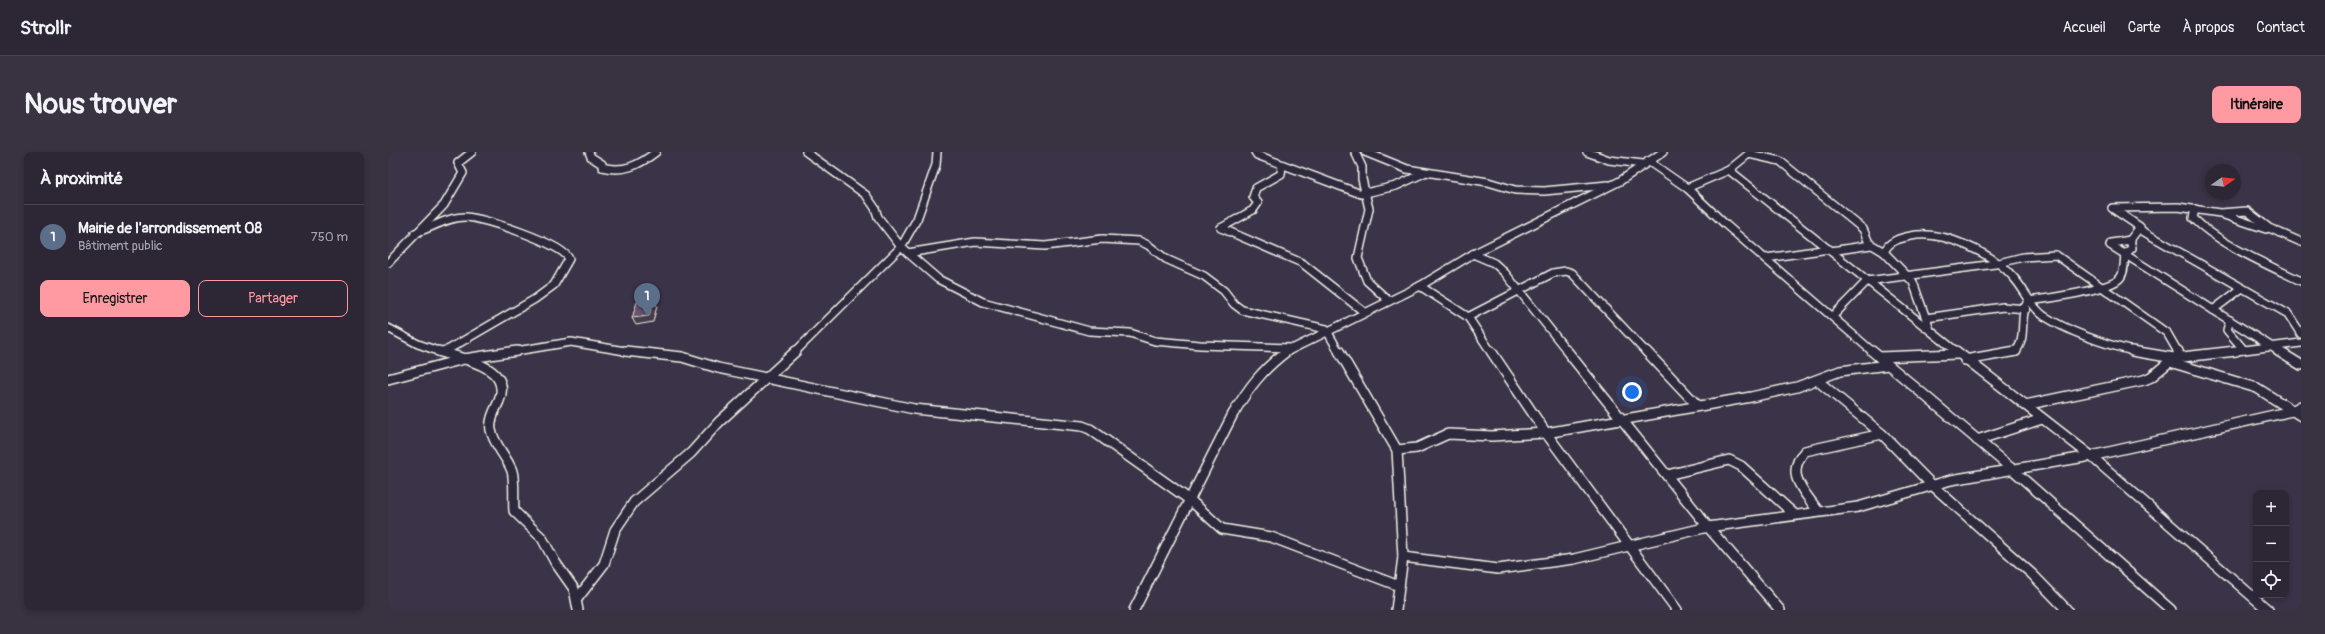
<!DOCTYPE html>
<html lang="fr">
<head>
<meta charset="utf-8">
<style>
	:root { --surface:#2c2635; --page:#383241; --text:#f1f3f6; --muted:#a6a5ad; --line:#484350; --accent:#ff9aa2 }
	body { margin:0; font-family:Pangolin,sans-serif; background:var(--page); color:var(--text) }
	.controls { position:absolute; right:12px; bottom:12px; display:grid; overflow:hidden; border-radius:8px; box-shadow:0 2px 6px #0003 }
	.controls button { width:36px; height:36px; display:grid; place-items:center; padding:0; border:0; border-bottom:1px solid var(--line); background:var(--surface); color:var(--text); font:20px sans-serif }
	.compass { position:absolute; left:1817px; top:12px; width:36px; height:36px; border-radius:50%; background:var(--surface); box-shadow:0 2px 6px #0003; rotate:76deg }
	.you { position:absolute; left:1244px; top:240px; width:14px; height:14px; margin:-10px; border:3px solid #fff; border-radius:50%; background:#1a73e8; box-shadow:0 0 0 6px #1a73e833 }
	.badge { display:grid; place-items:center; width:26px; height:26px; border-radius:50%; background:var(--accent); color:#fff; font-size:13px; font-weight:700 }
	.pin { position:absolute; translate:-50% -33px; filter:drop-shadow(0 1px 2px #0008) }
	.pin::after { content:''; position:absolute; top:21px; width:14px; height:12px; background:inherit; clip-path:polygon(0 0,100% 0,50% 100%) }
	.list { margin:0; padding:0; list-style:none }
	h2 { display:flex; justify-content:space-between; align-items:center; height:52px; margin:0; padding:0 16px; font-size:17px }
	h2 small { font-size:13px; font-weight:400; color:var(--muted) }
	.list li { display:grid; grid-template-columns:26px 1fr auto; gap:12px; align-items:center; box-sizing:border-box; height:64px; padding:0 16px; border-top:1px solid var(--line) }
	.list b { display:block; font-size:15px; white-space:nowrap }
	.list p { margin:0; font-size:13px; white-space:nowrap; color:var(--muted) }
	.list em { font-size:13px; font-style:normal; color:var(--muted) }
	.actions { display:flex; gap:8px; padding:12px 16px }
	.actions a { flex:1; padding:9px 0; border:1px solid var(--accent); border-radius:8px; text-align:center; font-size:14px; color:var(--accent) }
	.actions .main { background:var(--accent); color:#111 }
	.icon { flex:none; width:22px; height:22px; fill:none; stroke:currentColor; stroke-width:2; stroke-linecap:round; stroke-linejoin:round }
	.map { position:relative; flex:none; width:1913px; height:458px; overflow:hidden; border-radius:8px }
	header { display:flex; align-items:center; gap:24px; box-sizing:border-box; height:56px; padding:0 20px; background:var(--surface); border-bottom:1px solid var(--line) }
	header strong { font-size:19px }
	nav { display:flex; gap:22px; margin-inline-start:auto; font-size:14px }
	.intro { display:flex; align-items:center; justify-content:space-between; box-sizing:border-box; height:96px; padding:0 24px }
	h1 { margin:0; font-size:28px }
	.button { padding:10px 18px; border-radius:8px; background:var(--accent); color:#111; font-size:14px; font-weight:700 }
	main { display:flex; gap:24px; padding:0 24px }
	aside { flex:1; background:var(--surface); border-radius:8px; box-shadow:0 2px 6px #0003 }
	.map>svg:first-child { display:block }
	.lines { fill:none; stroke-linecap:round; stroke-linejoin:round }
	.minor-far1-casing { stroke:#f4f1e8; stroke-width:10 }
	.minor-casing { stroke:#f4f1e8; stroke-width:12 }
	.minor-far1 { stroke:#2f2a3d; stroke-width:7 }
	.minor { stroke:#2f2a3d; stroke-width:9 }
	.shaded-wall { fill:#4a3d4e; stroke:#f4f1e8 }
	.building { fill:#695770; stroke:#f4f1e8 }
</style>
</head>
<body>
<header>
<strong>Strollr</strong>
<nav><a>Accueil</a><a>Carte</a><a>À propos</a><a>Contact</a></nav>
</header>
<div class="intro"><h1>Nous trouver</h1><a class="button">Itinéraire</a></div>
<main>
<aside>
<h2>À proximité<small></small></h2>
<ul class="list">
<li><span class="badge" style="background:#5c6f8a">1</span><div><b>Mairie de l'arrondissement 08</b><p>Bâtiment public</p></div><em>750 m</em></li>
</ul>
<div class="actions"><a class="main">Enregistrer</a><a>Partager</a></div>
</aside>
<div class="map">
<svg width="1913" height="458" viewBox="0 0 1913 458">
	<rect width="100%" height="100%" fill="#3b3347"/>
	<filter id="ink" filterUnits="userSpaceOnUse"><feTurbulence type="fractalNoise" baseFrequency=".025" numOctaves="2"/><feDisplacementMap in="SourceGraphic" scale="8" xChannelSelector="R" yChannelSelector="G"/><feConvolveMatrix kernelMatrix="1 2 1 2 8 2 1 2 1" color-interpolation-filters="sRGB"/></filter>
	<g filter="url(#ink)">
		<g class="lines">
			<defs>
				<g id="minor-far1">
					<path d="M201,0L203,5L214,12V15C236,21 251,13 268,0"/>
					<path d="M418,0L478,43L487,56L490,65L513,95L550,127L595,150L701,179L742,181L767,189L812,193L903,196"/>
					<path d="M867,0L869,3L973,42L1008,34L1036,21"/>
					<path d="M967,0L974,15V27L981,57L970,106L979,129L1001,149"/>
					<path d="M977,0L1019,17L1100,30L1127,38L1156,39L1220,33"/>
					<path d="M1199,0L1221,8L1255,12"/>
					<path d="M1361,2L1392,9L1475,77L1481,91L1496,100L1525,130L1542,178"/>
					<path d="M1260,9L1299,36L1338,73L1485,200"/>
					<path d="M1341,18L1569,200"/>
					<path d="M1299,36L1341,18L1363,0"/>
					<path d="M1807,57L1805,66C1831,92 1880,113 1913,129"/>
					<path d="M1836,63L1878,77"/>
					<path d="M833,76L914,111L976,160"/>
					<path d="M833,76L865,58L870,51L865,45L868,36L893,22L894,14"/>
					<path d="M1751,77L1900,162L1913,182"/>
					<path d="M27,81C43,76 60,65 77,65C94,65 176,92 181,107L166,133L147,147L56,200"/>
					<path d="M1743,88L1723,91L1722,93L1892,200"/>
					<path d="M1443,99L1483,93"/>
					<path d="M1496,100C1501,89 1512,86 1523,84C1554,77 1606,102 1626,126C1637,138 1642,154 1656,164C1685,182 1716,192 1749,200"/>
					<path d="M520,101L587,90L657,94L714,87L751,89L760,93L778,107L816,124L836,139L846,152L854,158L938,177L951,200"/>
					<path d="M1085,102L1106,111L1117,121L1180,200"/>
					<path d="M1378,106L1441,97"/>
					<path d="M0,111L56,53L75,21L70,11L84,0"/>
					<path d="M1032,134L1080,165L1103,200"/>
					<path d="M1825,158L1854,136"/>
					<path d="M1445,164L1479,129L1607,112L1635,105L1668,103L1779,181L1790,200"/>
					<path d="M1080,165L1165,121L1178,119L1184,121L1258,200"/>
					<path d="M1538,166L1615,155L1638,157"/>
					<path d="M1842,168L1839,178L1856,198"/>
					<path d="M0,176L30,192L53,200"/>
					<path d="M122,200L183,190L243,200"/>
					<path d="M407,200L513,95L529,67L548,13L549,0"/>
					<path d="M898,200L1032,134L1085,102L1232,29L1275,0"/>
					<path d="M1627,200C1640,187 1630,164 1640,149C1657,147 1723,138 1732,126C1737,120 1736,110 1737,102L1744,96L1742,88L1752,75L1724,56L1790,55L1832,61L1859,59L1881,76L1913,90"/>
					<path d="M1840,200L1913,191"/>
				</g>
				<g id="minor">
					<path d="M50,199C74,207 125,214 111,249C107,258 101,268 103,278C106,293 119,305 124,319C127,330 125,347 126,359L154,386L167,410L186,437L190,458"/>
					<path d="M237,199L294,205L330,216L526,257L694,274L702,277L802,348L834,377L883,385L1011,434"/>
					<path d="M951,199L1009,298L1029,296L1060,282L1104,284L1158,281L1363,245L1409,235L1452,219L1500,213"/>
					<path d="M1103,199L1158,281L1289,458"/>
					<path d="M1179,199L1320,375L1392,458"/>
					<path d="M1258,199L1310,254"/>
					<path d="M1484,199L1624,317L1783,458"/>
					<path d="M1568,199L1703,304L1880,458"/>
					<path d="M1744,199L1786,206"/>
					<path d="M1790,199L1791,206"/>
					<path d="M1890,199L1913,213"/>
					<path d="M55,200L57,199"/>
					<path d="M1491,205L1570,202"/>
					<path d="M1577,208L1628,199"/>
					<path d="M1782,210L1869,236L1913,264"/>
					<path d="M0,227L76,207L129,199"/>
					<path d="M1430,229L1494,282L1544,333L1644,422L1679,458"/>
					<path d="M1637,253L1756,228L1763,225L1786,206L1848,199"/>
					<path d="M1589,288L1654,267"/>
					<path d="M1009,298L1015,405L1110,417L1186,407L1320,375L1470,355L1563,328L1703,304L1904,259L1913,254"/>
					<path d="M1279,323L1341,308L1353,314L1406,362"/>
					<path d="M1430,359C1416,339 1396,322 1417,299L1494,282"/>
					<path d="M189,447L216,412L227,378L246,350L303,301L331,270L408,199"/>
					<path d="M746,458L845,262C861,235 874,218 899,199"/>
					<path d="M1008,458L1015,405"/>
				</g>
			</defs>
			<use href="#minor-far1" class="minor-far1-casing"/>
			<use href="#minor" class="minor-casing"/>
			<use href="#minor-far1" class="minor-far1"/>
			<use href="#minor" class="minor"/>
		</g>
		<path class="shaded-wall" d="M266,148L269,154L265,170L248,173L244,166Z"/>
		<path class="building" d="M266,148L261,164L244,166L249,150Z"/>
	</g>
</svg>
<div class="controls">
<button>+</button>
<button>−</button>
<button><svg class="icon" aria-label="locate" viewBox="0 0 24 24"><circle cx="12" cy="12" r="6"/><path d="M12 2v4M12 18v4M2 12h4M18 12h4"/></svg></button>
</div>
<svg class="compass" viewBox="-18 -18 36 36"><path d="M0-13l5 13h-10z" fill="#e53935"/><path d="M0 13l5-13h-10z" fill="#a6a5ad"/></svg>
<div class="you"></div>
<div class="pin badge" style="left:259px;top:164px;background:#5c6f8a">1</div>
</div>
</main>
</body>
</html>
